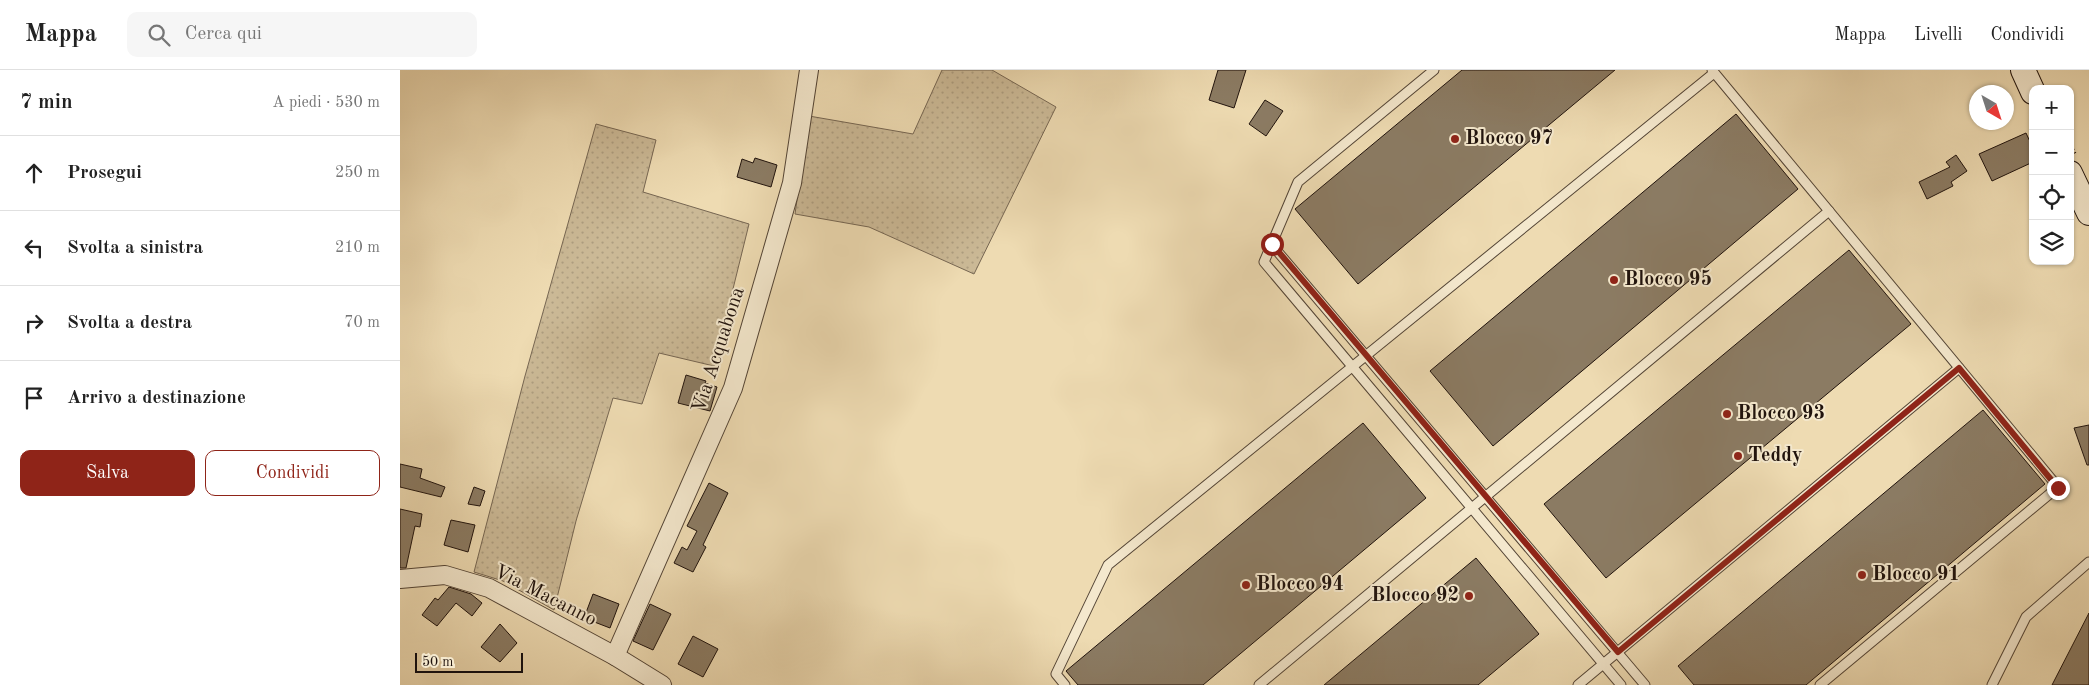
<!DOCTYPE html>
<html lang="it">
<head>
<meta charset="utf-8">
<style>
	:root { --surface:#fff; --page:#f6f6f6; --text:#222; --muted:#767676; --line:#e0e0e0; --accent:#8f2418 }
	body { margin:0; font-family:"Old Standard TT",serif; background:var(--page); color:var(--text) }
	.controls { position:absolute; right:15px; top:15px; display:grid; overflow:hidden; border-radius:10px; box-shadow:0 1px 4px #0004 }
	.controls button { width:45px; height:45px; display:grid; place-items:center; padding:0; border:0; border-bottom:1px solid var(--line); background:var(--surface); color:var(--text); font:25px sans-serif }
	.compass { position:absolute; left:1569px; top:15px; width:45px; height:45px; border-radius:50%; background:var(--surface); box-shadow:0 1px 4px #0004; rotate:141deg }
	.scale { position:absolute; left:15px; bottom:12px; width:108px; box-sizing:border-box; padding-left:5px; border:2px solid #20130d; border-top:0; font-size:14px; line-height:18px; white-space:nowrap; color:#20130d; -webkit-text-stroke:4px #f4e8cd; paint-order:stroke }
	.stop { position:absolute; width:15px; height:15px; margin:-11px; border:4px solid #8f2418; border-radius:50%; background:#fff }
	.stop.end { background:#8f2418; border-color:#fff; box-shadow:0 1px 5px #0008 }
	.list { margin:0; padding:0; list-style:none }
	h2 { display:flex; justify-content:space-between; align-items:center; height:65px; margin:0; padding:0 20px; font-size:21px }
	h2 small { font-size:16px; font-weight:400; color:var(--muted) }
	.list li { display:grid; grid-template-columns:32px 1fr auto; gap:15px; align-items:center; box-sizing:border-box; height:75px; padding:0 20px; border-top:1px solid var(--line) }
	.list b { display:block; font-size:19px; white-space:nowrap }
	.list em { font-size:16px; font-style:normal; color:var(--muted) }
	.actions { display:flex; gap:10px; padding:15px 20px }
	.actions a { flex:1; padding:11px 0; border:1px solid var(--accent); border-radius:10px; text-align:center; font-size:18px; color:var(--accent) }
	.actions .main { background:var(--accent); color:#fff }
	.icon { flex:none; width:28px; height:28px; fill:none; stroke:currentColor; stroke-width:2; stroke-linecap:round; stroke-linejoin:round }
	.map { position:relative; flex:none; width:1689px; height:615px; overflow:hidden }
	header { display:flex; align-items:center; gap:30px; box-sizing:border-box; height:70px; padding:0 25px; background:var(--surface); border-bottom:1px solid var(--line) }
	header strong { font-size:24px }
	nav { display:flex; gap:28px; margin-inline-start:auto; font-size:18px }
	.search { width:350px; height:45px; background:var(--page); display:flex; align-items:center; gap:12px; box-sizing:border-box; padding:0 18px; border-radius:10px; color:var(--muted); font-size:19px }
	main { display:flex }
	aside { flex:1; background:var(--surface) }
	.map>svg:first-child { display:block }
	.grass { fill:url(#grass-dots); stroke:#766652 }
	.building { fill:#8b7b63; stroke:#20130d }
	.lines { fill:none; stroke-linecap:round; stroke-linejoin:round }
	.service-casing { stroke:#544536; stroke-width:11 }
	.minor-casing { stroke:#544536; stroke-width:20 }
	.secondary-casing { stroke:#20130d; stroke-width:26 }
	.path { stroke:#20130d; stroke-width:2.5; stroke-dasharray:1 2.5; stroke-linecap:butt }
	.service { stroke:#f4e8cd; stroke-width:9 }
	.minor { stroke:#f4e8cd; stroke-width:18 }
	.secondary { stroke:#f4e8cd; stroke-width:24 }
	.route { stroke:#8f2418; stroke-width:6 }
	.poi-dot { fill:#8f2418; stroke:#f4e8cd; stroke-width:2 }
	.labels { text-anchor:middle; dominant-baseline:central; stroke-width:4; stroke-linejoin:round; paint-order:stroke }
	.poi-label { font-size:20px; font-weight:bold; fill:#20130d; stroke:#f4e8cd; text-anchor:start }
	.street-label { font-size:20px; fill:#20130d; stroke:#f4e8cd }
</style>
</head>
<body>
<header>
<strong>Mappa</strong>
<div class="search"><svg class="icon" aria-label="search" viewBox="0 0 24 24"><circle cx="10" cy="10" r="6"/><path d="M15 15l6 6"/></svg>Cerca qui</div>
<nav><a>Mappa</a><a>Livelli</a><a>Condividi</a></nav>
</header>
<main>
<aside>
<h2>7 min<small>A piedi · 530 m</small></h2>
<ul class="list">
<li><svg class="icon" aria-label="ahead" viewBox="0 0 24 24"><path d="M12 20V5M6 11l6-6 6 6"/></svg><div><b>Prosegui</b></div><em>250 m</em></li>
<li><svg class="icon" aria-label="left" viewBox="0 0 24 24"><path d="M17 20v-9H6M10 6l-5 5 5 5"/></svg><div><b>Svolta a sinistra</b></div><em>210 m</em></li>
<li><svg class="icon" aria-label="right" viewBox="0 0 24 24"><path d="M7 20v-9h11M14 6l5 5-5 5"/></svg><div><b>Svolta a destra</b></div><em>70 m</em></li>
<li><svg class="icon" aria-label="arrive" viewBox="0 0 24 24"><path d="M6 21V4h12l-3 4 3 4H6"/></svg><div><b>Arrivo a destinazione</b></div></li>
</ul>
<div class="actions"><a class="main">Salva</a><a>Condividi</a></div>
</aside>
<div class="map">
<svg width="1689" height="615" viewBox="0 0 1689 615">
	<defs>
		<pattern id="grass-dots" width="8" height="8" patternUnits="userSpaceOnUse" patternTransform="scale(1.25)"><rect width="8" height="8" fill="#cbb996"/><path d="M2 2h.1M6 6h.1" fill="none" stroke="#ae9e80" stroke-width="1.8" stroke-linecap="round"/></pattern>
	</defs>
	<rect width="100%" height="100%" fill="#eedbb2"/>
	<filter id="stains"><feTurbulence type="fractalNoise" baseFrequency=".004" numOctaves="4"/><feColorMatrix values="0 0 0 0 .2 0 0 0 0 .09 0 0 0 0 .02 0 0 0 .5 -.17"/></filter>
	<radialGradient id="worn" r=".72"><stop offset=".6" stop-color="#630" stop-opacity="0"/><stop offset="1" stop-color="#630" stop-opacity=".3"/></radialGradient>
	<g class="grass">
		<path d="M542,0H592L656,37L574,204L469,157L395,144L409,46L513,64Z"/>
		<path d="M196,54L256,70L243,122L349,154L314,296L259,283L242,334L213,328L176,451L154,540L103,511L74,502L125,306Z"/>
	</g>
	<g class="building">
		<path d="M818,0H846L834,38L809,30Z"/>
		<path d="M1062,0H1215L958,214L895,139Z"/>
		<path d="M865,30L883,41L866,66L849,54Z"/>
		<path d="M1336,44L1398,119L1093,376L1030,301Z"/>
		<path d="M1626,63L1633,78V92L1592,111L1579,84Z"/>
		<path d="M1556,85L1567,101L1551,112L1553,116L1527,129L1519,112L1550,97L1546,92Z"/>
		<path d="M355,88L377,95L371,117L337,107L342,89L353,93Z"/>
		<path d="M1449,180L1511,254L1206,508L1144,434Z"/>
		<path d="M286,305L306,311L305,313L317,317L310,341L278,333Z"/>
		<path d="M1583,340L1645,414L1406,615H1294L1278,596Z"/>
		<path d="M963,353L1026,428L803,615H678L666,601Z"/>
		<path d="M1689,355V395H1687L1674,358Z"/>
		<path d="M0,394L22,399L20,408L45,417L41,427L0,417Z"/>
		<path d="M309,413L328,423L303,475L306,477L293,502L274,493L282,477L287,480L297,461L287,456Z"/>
		<path d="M74,417L85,421L80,436L68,434Z"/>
		<path d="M0,439L22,444L20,457L15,456L6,498H0Z"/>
		<path d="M51,450L75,455L68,482L44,475Z"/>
		<path d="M1076,488L1139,564L1078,615H924Z"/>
		<path d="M49,517L71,524L82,533L72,546L56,533L37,556L22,545L35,528L38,530Z"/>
		<path d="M193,524L219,534L210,558L184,548Z"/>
		<path d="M250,534L271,544L253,580L233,571Z"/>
		<path d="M1689,543V615H1652Z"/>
		<path d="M100,554L117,573L100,592L81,577Z"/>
		<path d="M293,566L318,579L303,607L278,594Z"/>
	</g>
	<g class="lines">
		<defs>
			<g id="service">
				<path d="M1034,0L898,112L864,192L1221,615"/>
				<path d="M1312,0L1658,417L1420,615"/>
				<path d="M872,175L1245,615"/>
				<path d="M665,615L656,604L708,495L1314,3"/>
				<path d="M859,615L1429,141"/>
				<path d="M1178,615L1559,298"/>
				<path d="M1592,615L1626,547L1689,492"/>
			</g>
			<g id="minor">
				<path d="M0,509L45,505L89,518L215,586L262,615"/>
				<path d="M215,586L333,318L392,113L409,0"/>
			</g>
			<g id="secondary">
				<path d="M1623,0L1633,22"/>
				<path d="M1670,103L1689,143"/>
			</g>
		</defs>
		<use href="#service" class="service-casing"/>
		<use href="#minor" class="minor-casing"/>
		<use href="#secondary" class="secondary-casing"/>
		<path class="path" d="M1670,73L1676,85"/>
		<use href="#service" class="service"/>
		<use href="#minor" class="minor"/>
		<use href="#secondary" class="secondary"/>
	</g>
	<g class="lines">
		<path class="route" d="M872,174L1218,582L1559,298L1658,418"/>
	</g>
	<g class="poi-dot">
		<circle cx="1055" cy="69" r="5"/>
		<circle cx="1214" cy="210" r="5"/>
		<circle cx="1327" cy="344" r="5"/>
		<circle cx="1338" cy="386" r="5"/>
		<circle cx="1462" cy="505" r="5"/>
		<circle cx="846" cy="515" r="5"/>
		<circle cx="1069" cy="526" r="5"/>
	</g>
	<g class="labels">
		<g class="poi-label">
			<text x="1065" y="69">Blocco 97</text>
			<text x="1224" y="210">Blocco 95</text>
			<text x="1337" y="344">Blocco 93</text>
			<text x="1348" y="386">Teddy</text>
			<text x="1472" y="505">Blocco 91</text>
			<text x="856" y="515">Blocco 94</text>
			<text x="1059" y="526" text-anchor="end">Blocco 92</text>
		</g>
		<g class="street-label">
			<text transform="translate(319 280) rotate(-72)">Via Acquabona</text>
			<text transform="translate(145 526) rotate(27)">Via Macanno</text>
		</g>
	</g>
	<rect width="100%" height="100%" filter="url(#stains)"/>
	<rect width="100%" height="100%" fill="url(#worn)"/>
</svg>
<div class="controls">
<button>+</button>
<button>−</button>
<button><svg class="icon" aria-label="locate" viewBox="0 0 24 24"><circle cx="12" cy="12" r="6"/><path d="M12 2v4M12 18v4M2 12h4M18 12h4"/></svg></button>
<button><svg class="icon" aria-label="layers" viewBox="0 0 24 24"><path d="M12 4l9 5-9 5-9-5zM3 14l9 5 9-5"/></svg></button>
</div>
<svg class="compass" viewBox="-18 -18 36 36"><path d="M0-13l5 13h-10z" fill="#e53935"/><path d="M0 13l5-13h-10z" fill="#767676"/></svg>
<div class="scale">50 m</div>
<div class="stop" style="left:872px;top:174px"></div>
<div class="stop end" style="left:1658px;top:418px"></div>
</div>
</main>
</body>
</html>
